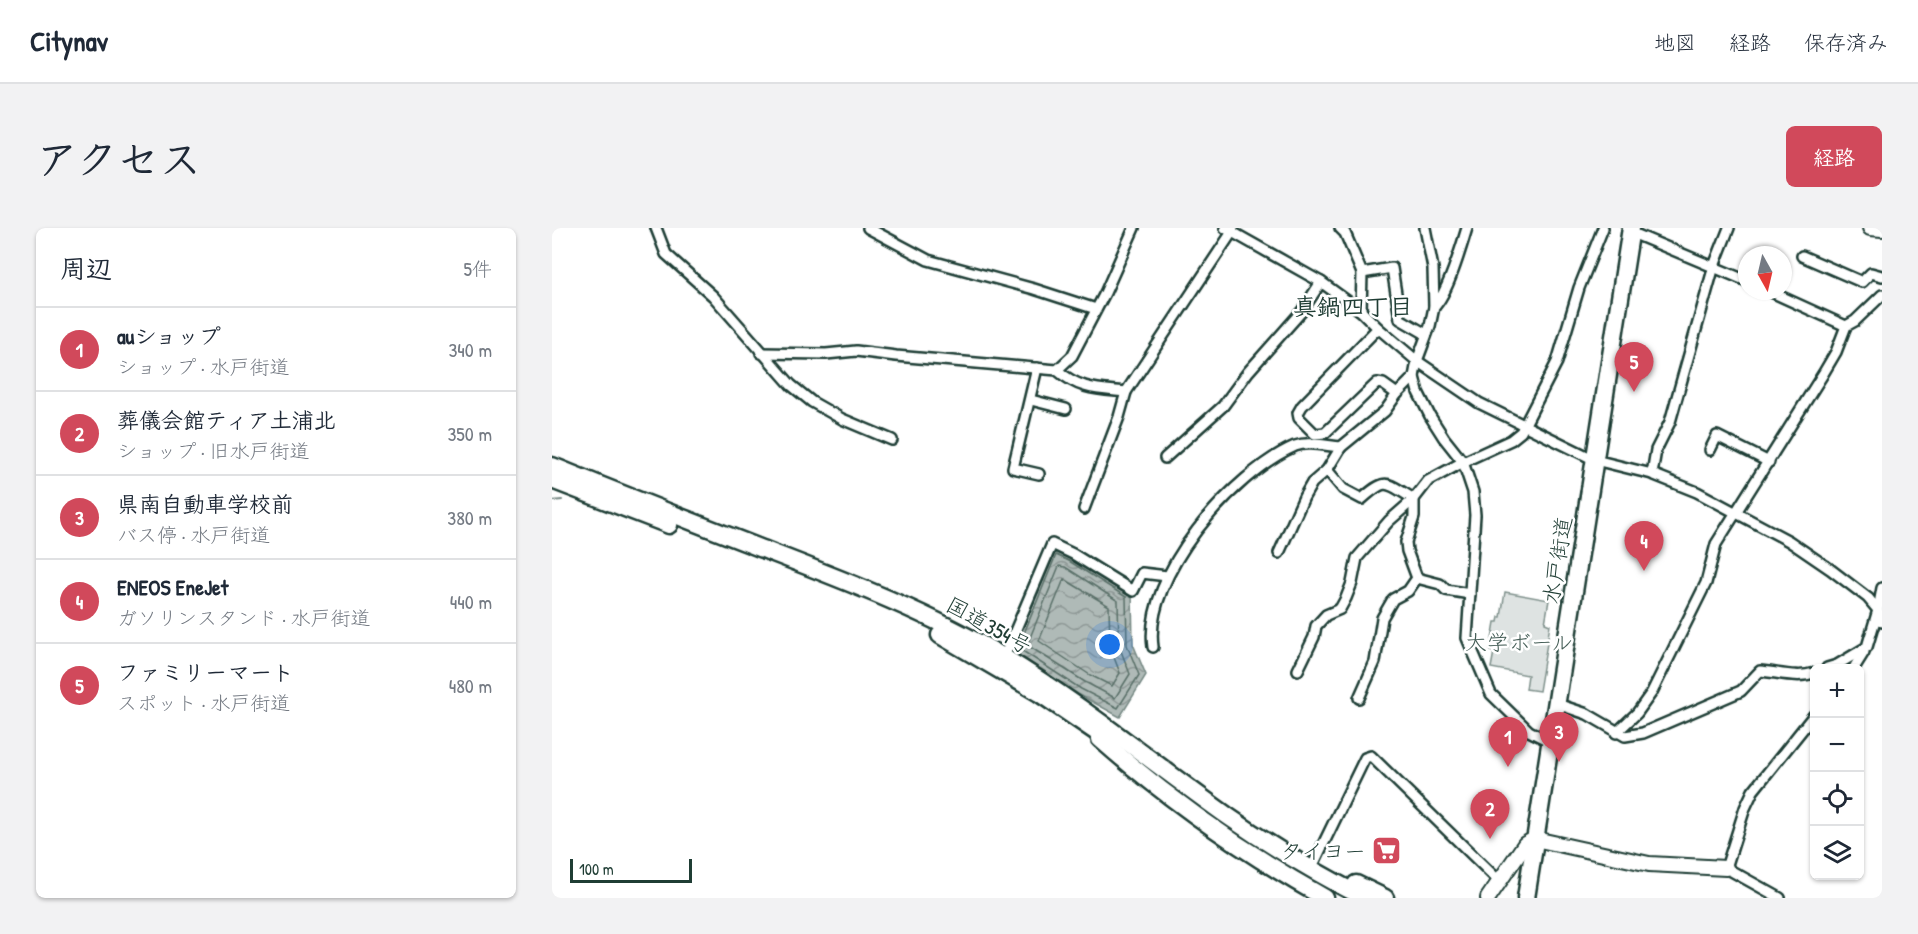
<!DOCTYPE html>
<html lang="ja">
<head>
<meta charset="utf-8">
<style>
	:root { --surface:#fff; --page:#f2f2f3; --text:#1f2937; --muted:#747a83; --line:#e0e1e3; --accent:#d1495b }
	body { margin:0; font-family:"Patrick Hand","Klee One",sans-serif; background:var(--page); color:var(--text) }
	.controls { position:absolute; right:18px; bottom:18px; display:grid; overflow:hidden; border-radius:9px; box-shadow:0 2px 4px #0004 }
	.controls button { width:54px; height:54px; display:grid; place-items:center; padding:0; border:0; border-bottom:2px solid var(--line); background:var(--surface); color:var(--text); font:30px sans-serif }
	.compass { position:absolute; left:1186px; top:18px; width:54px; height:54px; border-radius:50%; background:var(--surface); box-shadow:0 2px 4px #0004; rotate:172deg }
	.scale { position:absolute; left:18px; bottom:15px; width:122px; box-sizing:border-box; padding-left:6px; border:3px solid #1f3d34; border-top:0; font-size:16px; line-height:21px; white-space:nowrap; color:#1f3d34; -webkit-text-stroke:4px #fff; paint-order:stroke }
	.you { position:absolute; left:558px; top:417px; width:21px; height:21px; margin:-15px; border:4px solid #fff; border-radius:50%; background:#1a73e8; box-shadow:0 0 0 9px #1a73e833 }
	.badge { display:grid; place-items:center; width:39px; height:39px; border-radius:50%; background:var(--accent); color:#fff; font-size:20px; font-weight:700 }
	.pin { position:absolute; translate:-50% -50px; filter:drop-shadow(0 2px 3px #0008) }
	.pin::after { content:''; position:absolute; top:32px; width:21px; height:18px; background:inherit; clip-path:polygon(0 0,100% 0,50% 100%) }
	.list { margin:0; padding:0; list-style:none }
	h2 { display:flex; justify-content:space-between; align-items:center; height:78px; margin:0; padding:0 24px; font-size:26px }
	h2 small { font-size:20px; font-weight:400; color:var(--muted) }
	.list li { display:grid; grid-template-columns:39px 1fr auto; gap:18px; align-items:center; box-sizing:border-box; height:84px; padding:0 24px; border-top:2px solid var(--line) }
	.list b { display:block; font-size:22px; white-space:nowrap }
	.list p { margin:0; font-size:20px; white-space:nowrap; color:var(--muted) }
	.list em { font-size:20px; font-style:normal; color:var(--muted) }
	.icon { flex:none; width:33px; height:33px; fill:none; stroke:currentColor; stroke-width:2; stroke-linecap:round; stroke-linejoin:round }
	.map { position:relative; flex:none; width:1330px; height:670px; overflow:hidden; border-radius:9px }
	header { display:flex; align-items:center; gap:36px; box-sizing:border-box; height:84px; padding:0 30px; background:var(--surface); border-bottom:2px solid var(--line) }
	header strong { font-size:28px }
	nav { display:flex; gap:33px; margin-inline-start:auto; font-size:21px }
	.intro { display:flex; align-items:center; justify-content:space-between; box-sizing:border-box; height:144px; padding:0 36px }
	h1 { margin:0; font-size:42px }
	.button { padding:15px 27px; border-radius:9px; background:var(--accent); color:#fff; font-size:21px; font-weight:700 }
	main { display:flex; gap:36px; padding:0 36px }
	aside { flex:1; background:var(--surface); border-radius:9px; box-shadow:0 2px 4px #0004 }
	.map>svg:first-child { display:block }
	.green { fill:#dee3e2; stroke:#7e908b; stroke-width:1.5 }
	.water { fill:url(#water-waves); stroke:#758883; stroke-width:1.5 }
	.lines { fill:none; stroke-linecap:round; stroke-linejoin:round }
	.shore { stroke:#596f68; stroke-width:1.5 }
	.stream { stroke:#758883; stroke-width:2 }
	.street-casing { stroke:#1f3d34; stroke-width:14 }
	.secondary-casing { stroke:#1f3d34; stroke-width:18 }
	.highway-casing { stroke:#1f3d34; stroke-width:21 }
	.street { stroke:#fff; stroke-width:9 }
	.secondary { stroke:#fff; stroke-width:14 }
	.highway { stroke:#fff; stroke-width:16 }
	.labels { text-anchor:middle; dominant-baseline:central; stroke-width:5; stroke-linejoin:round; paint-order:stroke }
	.street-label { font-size:22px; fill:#1f3d34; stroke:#fff }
	.park-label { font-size:22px; fill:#455e57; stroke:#fff }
	.poi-label { font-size:22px; fill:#1f3d34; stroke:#fff; text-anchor:end }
	.neighbourhood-label { font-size:24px; font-weight:bold; fill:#1f3d34; stroke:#fff }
</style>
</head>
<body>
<header>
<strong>Citynav</strong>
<nav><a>地図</a><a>経路</a><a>保存済み</a></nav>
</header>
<div class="intro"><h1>アクセス</h1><a class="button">経路</a></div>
<main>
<aside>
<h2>周辺<small>5件</small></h2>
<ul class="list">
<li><span class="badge">1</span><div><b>auショップ</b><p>ショップ · 水戸街道</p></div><em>340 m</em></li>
<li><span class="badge">2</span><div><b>葬儀会館ティア土浦北</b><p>ショップ · 旧水戸街道</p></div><em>350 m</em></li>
<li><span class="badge">3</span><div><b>県南自動車学校前</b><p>バス停 · 水戸街道</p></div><em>380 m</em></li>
<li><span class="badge">4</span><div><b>ENEOS EneJet</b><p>ガソリンスタンド · 水戸街道</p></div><em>440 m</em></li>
<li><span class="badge">5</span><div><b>ファミリーマート</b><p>スポット · 水戸街道</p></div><em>480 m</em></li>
</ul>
</aside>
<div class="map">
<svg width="1330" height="670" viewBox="0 0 1330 670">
	<defs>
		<pattern id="water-waves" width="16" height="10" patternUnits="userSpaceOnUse" patternTransform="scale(1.5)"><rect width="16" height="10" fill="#afbab7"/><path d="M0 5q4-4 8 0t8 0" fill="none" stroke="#8e9896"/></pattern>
	</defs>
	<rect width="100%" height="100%" fill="#fff"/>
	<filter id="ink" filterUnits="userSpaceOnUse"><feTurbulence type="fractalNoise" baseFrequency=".0167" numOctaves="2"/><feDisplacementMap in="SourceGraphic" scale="12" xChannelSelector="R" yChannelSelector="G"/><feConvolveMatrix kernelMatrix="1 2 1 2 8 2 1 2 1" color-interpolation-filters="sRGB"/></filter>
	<g filter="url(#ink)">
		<path class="green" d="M953,364L997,372L993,395L998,397L987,463L974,461L976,447L939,440L942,424L938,423L943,394H946L947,389H949Z"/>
		<path class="water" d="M501,317L580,365L581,416L594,447L568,489L526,466L457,423Z"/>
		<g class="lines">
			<g class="shore">
				<path d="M504,327L517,333L574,369L575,417L587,447L566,480L529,461L466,420Z"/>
				<path d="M507,338L513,339L566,373L567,418L578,446L563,470L533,454L475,417Z"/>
				<path d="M512,351L557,378L558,419L568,445L560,458L538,447L487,413Z"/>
			</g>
			<path class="stream" d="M0,273L10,272"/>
			<defs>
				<g id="street">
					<path d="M104,0L114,26L161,68L239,157L260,174L290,191L340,212"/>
					<path d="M316,0L376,32L482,61L544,81"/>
					<path d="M673,0L769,54L809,83L826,100L865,133L927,175L1043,232L1100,246L1145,264L1237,313L1278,341L1316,370L1326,382L1330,394"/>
					<path d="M788,0L793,5L810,45L809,83"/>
					<path d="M873,0L881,40L882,79L878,98L865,133L862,149L866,164L878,188L892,210L911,234L921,264L923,287L915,410L939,466L977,503L999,514"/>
					<path d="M1078,4L1195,53"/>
					<path d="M1250,28L1310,54L1319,45L1330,48"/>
					<path d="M810,45L840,40L848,91L874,106"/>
					<path d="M1217,63L1294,98"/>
					<path d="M882,79C896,65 909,20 915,0"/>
					<path d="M826,100L750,178L746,185L747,190L763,206L773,205L825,155L831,156L845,166"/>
					<path d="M209,125L274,126L304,123L344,128L505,142C528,162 545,161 574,164"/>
					<path d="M485,140L461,240L487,246"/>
					<path d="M505,142L520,128L553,65L582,0"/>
					<path d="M479,172L514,181"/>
					<path d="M1158,222L1165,208L1217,234"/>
					<path d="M613,230L671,178L696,144L750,83L769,54"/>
					<path d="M775,242L791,261L810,271C836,248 834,255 862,271V289L854,314L855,323L865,350L888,356L894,362L918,366"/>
					<path d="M1100,246L1104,222L1118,194L1162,38L1177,0"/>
					<path d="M532,281L567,189L574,164L680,4L681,0"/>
					<path d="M727,325L752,269L760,255L775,242L789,219"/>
					<path d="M601,419C591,348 681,245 743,218C757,213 774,218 789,219L833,183L845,166L862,149"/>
					<path d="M452,429L500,316L521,326L581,363L590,345L615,348"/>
					<path d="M1275,440L1285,437L1315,419L1326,382L1330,360"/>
					<path d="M1302,440L1312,424"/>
					<path d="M746,442L762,409L764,398L774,387L788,381L794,370L800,355L805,330L837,293L862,271L876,253L911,234L959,212L969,204L1005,134L1027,60L1051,0"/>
					<path d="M807,470L823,434L830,390L841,371L856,363L865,350"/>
					<path d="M1005,476L1035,486L1073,508L1091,505L1189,463L1208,443C1225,444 1245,451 1262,445"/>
					<path d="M1064,505L1085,485L1100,464L1154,355L1164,316L1271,146L1284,124L1294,98L1303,93L1330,67"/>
					<path d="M763,633L813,530L819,528L947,653"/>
					<path d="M1228,670L1174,640L1193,580L1201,563L1262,487"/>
				</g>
				<g id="secondary">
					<path d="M1318,0L1330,1"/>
					<path d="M936,670L973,616L983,611L1097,636L1174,640"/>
				</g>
				<g id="highway">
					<path d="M0,238C68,265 135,292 203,318C289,351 375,383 453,430C532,478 602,536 677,589C720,619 766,646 813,670"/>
					<path d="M0,252L117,297"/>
					<path d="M388,407L487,465L559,514"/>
					<path d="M548,511C617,572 693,625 773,670"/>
					<path d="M804,656L833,670"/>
					<path d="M974,670L1079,0"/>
				</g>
			</defs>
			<use href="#street" class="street-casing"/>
			<use href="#secondary" class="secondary-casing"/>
			<use href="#highway" class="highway-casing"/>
			<use href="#street" class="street"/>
			<use href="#secondary" class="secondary"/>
			<use href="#highway" class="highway"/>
		</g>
	</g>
	<defs>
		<symbol id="supermarket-square" viewBox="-11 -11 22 22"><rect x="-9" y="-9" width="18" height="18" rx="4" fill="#d1495b" stroke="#fff"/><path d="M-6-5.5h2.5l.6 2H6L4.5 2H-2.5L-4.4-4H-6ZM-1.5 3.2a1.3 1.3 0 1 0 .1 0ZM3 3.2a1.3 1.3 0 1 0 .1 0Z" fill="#fff"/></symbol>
	</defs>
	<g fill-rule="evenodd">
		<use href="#supermarket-square" x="818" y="606" width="33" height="33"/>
	</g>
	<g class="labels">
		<g class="street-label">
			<text transform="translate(1005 332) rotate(-81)">水戸街道</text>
			<text transform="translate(437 397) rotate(29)">国道354号</text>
		</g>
		<g class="park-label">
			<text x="967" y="414">大学ボール</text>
		</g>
		<g class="poi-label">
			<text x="814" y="623">タイヨー</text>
		</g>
		<g class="neighbourhood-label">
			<text x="801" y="78">真鍋四丁目</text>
		</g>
	</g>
</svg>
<div class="controls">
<button>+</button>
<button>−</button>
<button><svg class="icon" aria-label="locate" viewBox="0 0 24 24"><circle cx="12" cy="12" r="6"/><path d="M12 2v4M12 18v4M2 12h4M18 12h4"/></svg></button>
<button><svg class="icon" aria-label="layers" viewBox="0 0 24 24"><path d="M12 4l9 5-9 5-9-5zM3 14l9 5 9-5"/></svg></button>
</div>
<svg class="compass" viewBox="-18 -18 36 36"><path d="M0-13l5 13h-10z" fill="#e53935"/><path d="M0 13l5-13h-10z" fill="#747a83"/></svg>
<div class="scale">100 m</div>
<div class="you"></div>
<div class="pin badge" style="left:956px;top:539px">1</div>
<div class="pin badge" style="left:938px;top:611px">2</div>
<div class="pin badge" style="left:1007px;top:534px">3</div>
<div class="pin badge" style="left:1092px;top:343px">4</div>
<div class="pin badge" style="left:1082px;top:164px">5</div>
</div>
</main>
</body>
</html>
